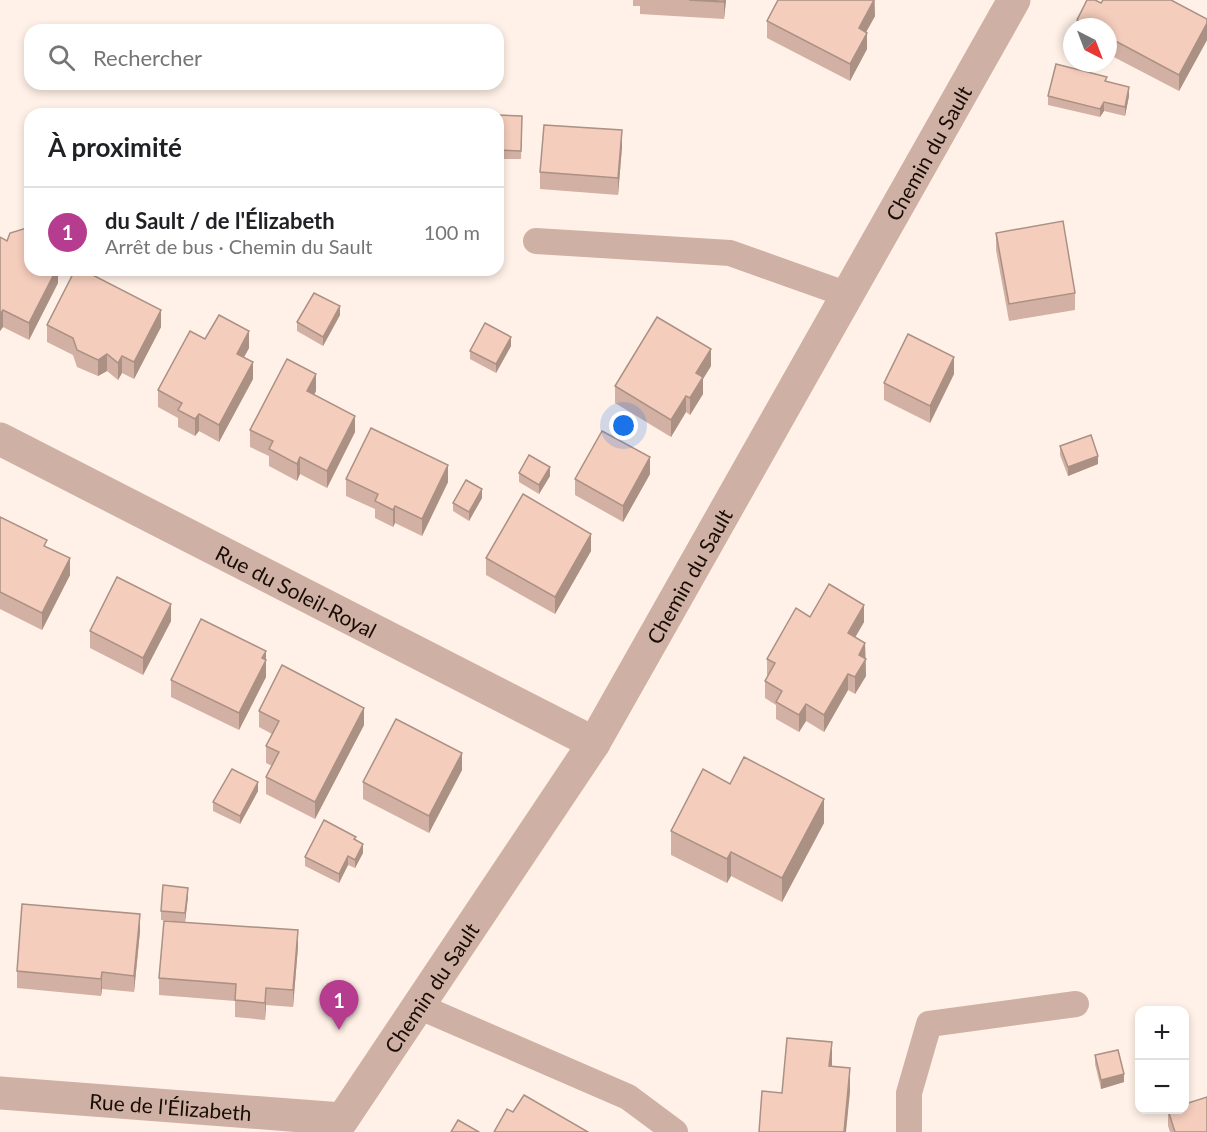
<!DOCTYPE html>
<html lang="fr">
<head>
<meta charset="utf-8">
<style>
	:root { --surface:#fff; --page:#f6f6f6; --text:#202124; --muted:#757577; --line:#e0e0e0; --accent:#b53c8f }
	body { margin:0; font-family:Lato,sans-serif; background:var(--page); color:var(--text) }
	.controls { position:absolute; right:18px; bottom:18px; display:grid; overflow:hidden; border-radius:12px; box-shadow:0 3px 9px #0003 }
	.controls button { width:54px; height:54px; display:grid; place-items:center; padding:0; border:0; border-bottom:2px solid var(--line); background:var(--surface); color:var(--text); font:30px sans-serif }
	.compass { position:absolute; left:1063px; top:18px; width:54px; height:54px; border-radius:50%; background:var(--surface); box-shadow:0 3px 9px #0003; rotate:138deg }
	.you { position:absolute; left:624px; top:426px; width:21px; height:21px; margin:-15px; border:4px solid #fff; border-radius:50%; background:#1a73e8; box-shadow:0 0 0 9px #1a73e833 }
	.badge { display:grid; place-items:center; width:39px; height:39px; border-radius:50%; background:var(--accent); color:#fff; font-size:20px; font-weight:700 }
	.pin { position:absolute; translate:-50% -50px; filter:drop-shadow(0 2px 3px #0008) }
	.pin::after { content:''; position:absolute; top:32px; width:21px; height:18px; background:inherit; clip-path:polygon(0 0,100% 0,50% 100%) }
	.list { margin:0; padding:0; list-style:none }
	h2 { display:flex; justify-content:space-between; align-items:center; height:78px; margin:0; padding:0 24px; font-size:26px }
	h2 small { font-size:20px; font-weight:400; color:var(--muted) }
	.list li { display:grid; grid-template-columns:39px 1fr auto; gap:18px; align-items:center; box-sizing:border-box; height:90px; padding:0 24px; border-top:2px solid var(--line) }
	.list b { display:block; font-size:22px; white-space:nowrap }
	.list p { margin:0; font-size:20px; white-space:nowrap; color:var(--muted) }
	.list em { font-size:20px; font-style:normal; color:var(--muted) }
	.icon { flex:none; width:33px; height:33px; fill:none; stroke:currentColor; stroke-width:2; stroke-linecap:round; stroke-linejoin:round }
	.map { position:relative; flex:none; width:1207px; height:1132px; overflow:hidden }
	.search { position:absolute; background:var(--surface); box-shadow:0 3px 9px #0003; left:24px; top:24px; width:480px; height:66px; display:flex; align-items:center; gap:15px; box-sizing:border-box; padding:0 21px; border-radius:18px; color:var(--muted); font-size:22px }
	.panel { position:absolute; background:var(--surface); box-shadow:0 3px 9px #0003; left:24px; top:108px; width:480px; height:168px; border-radius:18px }
	.map>svg:first-child { display:block }
	.lines { fill:none; stroke-linecap:round; stroke-linejoin:round }
	.service { stroke:#cfb0a5; stroke-width:26 }
	.minor { stroke:#cfb0a5; stroke-width:33 }
	.tertiary { stroke:#cfb0a5; stroke-width:33 }
	.wall { fill:#d2b0a3 }
	.shaded-wall { fill:#ab9084 }
	.building { fill:#f4cdbd; stroke:#ab9084; stroke-width:1.5 }
	.labels { text-anchor:middle; dominant-baseline:central; stroke-width:6; stroke-linejoin:round; paint-order:stroke }
	.street-label { font-size:21px; fill:#180c05; stroke:#fff1e7 }
</style>
</head>
<body>
<div class="map">
<svg width="1207" height="1132" viewBox="0 0 1207 1132">
	<rect width="100%" height="100%" fill="#fff1e7"/>
	<g class="lines">
		<g class="service">
			<path d="M536,241L730,253L848,295"/>
			<path d="M418,1006L628,1097L675,1132"/>
			<path d="M909,1132V1093L929,1024L1076,1004"/>
		</g>
		<g class="minor">
			<path id="s1" d="M0,439L594,743"/>
			<path id="s2" d="M0,1093L342,1119"/>
		</g>
		<path class="tertiary" id="s3" d="M334,1132L594,743L1014,0"/>
	</g>
	<g class="wall">
		<path d="M633,0H726L724,19L640,14V6H633Z"/>
		<path d="M875,0V16L866,32L867,49L850,81L767,38V21Z"/>
		<path d="M1101,3L1207,19V40L1179,91L1108,54V27H1077V20Z"/>
		<path d="M1107,81L1129,96L1125,116L1104,111L1100,117L1048,105V96Z"/>
		<path d="M498,115L522,125L521,159H498Z"/>
		<path d="M622,147L618,195L540,189V172Z"/>
		<path d="M996,233L1075,293V310L1009,321L996,250Z"/>
		<path d="M0,237L30,270H58V283L29,340L3,327L0,331Z"/>
		<path d="M340,315L323,346L297,331V322Z"/>
		<path d="M47,325L161,327L134,379L122,373L118,380L107,371L98,376L77,367L73,355L47,342Z"/>
		<path d="M205,339L249,348L244,357L253,379L219,442L199,431L195,436L178,427V418L158,407V390Z"/>
		<path d="M511,346L496,373L470,359V351Z"/>
		<path d="M711,366L703,379V394L690,415L686,412L671,437L615,403V386Z"/>
		<path d="M954,374L930,423L884,400V383Z"/>
		<path d="M316,391L314,395L355,432L327,488L300,474L297,481L269,466V456L250,447V430Z"/>
		<path d="M1060,446L1098,464L1068,476L1060,455Z"/>
		<path d="M519,473L550,476L539,494L519,482Z"/>
		<path d="M650,474L623,522L575,495V479Z"/>
		<path d="M346,479L448,482L422,536L395,523L393,527L375,518V509L346,496Z"/>
		<path d="M482,498L469,521L453,511V503Z"/>
		<path d="M0,517L47,547L70,575L42,630L0,609Z"/>
		<path d="M591,551L555,614L486,575V558Z"/>
		<path d="M810,617L864,622L855,637L865,643L866,676L855,694L848,690L824,732L806,721L799,732L776,719V705L765,698V681L768,676L767,675V659Z"/>
		<path d="M171,621L143,675L90,648V631Z"/>
		<path d="M266,651V677L239,730L171,697V680Z"/>
		<path d="M259,711L364,725L315,819L266,794V777L272,766L266,763V746L272,734L259,727Z"/>
		<path d="M462,770L429,833L363,799V782Z"/>
		<path d="M730,784L824,823L782,902L731,876L727,883L671,855V831Z"/>
		<path d="M258,791L240,824L213,811V802Z"/>
		<path d="M356,840L363,853L355,868L348,865L339,883L305,866V857Z"/>
		<path d="M188,897L185,922L161,920V911Z"/>
		<path d="M140,931L134,992L102,989L101,996L17,988V971Z"/>
		<path d="M298,947L293,1007L266,1005L265,1020L235,1017V1001L159,995V978Z"/>
		<path d="M1095,1055L1124,1082L1101,1089L1095,1064Z"/>
		<path d="M1168,1110L1207,1132H1170L1168,1126Z"/>
	</g>
	<g class="shaded-wall">
		<path d="M724,0H726L724,19Z"/>
		<path d="M874,0L875,16L859,45V28Z"/>
		<path d="M1207,23V40L1179,91V75Z"/>
		<path d="M867,33V49L850,81V64Z"/>
		<path d="M1129,87V96L1125,116V107Z"/>
		<path d="M1104,102V111L1100,117V109Z"/>
		<path d="M622,130V147L618,195V178Z"/>
		<path d="M56,270H58V283L29,340V323Z"/>
		<path d="M340,306V315L323,346V337Z"/>
		<path d="M3,310V327L0,331V314Z"/>
		<path d="M161,310V327L134,379V362Z"/>
		<path d="M249,331V348L237,370V354Z"/>
		<path d="M511,337V346L496,373V364Z"/>
		<path d="M711,349V366L703,379V394L690,415V398L696,373Z"/>
		<path d="M107,354V371L98,376V360Z"/>
		<path d="M122,356V373L118,380V363Z"/>
		<path d="M954,357V374L930,423V406Z"/>
		<path d="M253,362V379L219,442V425Z"/>
		<path d="M316,374V391L307,408V391Z"/>
		<path d="M686,396V412L671,437V420Z"/>
		<path d="M199,414V431L195,436V419Z"/>
		<path d="M355,416V432L327,488V471Z"/>
		<path d="M1098,456V464L1068,476V467Z"/>
		<path d="M300,457V474L297,481V464Z"/>
		<path d="M650,457V474L623,522V506Z"/>
		<path d="M448,465V482L422,536V519Z"/>
		<path d="M550,467V476L539,494V485Z"/>
		<path d="M482,489V498L469,521V512Z"/>
		<path d="M395,506V523L393,527V510Z"/>
		<path d="M591,534V551L555,614V597Z"/>
		<path d="M70,558V575L42,630V613Z"/>
		<path d="M171,604V621L143,675V658Z"/>
		<path d="M864,605V622L848,650V633Z"/>
		<path d="M865,643L866,676L855,694V677L859,655Z"/>
		<path d="M266,651V677L239,730V713Z"/>
		<path d="M848,674V690L824,732V715Z"/>
		<path d="M806,704V721L799,732V715Z"/>
		<path d="M364,708V725L315,819V802Z"/>
		<path d="M462,753V770L429,833V816Z"/>
		<path d="M258,782V791L240,824V816Z"/>
		<path d="M824,799V823L782,902V878Z"/>
		<path d="M363,844V853L355,868V860Z"/>
		<path d="M731,852V876L727,883V859Z"/>
		<path d="M348,856V865L339,883V874Z"/>
		<path d="M188,888V897L185,922V913Z"/>
		<path d="M140,914V931L134,992V976Z"/>
		<path d="M298,930V947L293,1007V990Z"/>
		<path d="M102,972V989L101,996V979Z"/>
		<path d="M266,988V1005L265,1020V1003Z"/>
		<path d="M832,1042V1066H829Z"/>
		<path d="M850,1068V1092L846,1132H844Z"/>
		<path d="M1124,1074V1082L1101,1089V1080Z"/>
	</g>
	<g class="building">
		<path d="M689,0H724V2Z"/>
		<path d="M778,0H874L859,28L867,33L850,64L767,21Z"/>
		<path d="M1087,0H1095L1101,3L1103,0H1171L1207,19V23L1179,75L1108,37V27H1090L1077,20Z"/>
		<path d="M1056,64L1107,77L1105,81L1129,87L1125,107L1104,102L1100,109L1048,96Z"/>
		<path d="M498,115L522,116L521,151L498,150Z"/>
		<path d="M544,125L622,130L618,178L540,172Z"/>
		<path d="M1063,221L1075,293L1009,304L996,233Z"/>
		<path d="M30,227V270H56L29,323L3,310L0,314V237L7,241L10,233Z"/>
		<path d="M75,270H83L161,310L134,362L122,356L118,363L107,354L98,360L77,350L73,338L47,325Z"/>
		<path d="M314,293L340,306L323,337L297,322Z"/>
		<path d="M219,315L249,331L237,354L253,362L219,425L199,414L195,419L178,410L182,403L158,390L190,331L205,339Z"/>
		<path d="M657,317L711,349L696,373L703,377L690,398L686,396L671,420L615,386Z"/>
		<path d="M485,323L511,337L496,364L470,351Z"/>
		<path d="M908,334L954,357L930,406L884,383Z"/>
		<path d="M287,359L316,374L307,391L355,416L327,471L300,457L297,464L269,449L273,441L250,430Z"/>
		<path d="M371,428L448,465L422,519L395,506L393,510L375,501L378,494L346,479Z"/>
		<path d="M602,431L650,457L623,506L575,479Z"/>
		<path d="M1091,435L1098,456L1068,467L1060,446Z"/>
		<path d="M529,455L550,467L539,485L519,473Z"/>
		<path d="M466,480L482,489L469,512L453,503Z"/>
		<path d="M523,494L591,534L555,597L486,558Z"/>
		<path d="M0,517L47,540L44,546L70,558L42,613L0,592Z"/>
		<path d="M117,577L171,604L143,658L90,631Z"/>
		<path d="M829,584L864,605L848,633L865,643L859,655L866,659L855,677L848,674L824,715L806,704L799,715L776,702L782,691L765,681L775,663L767,659L796,608L810,617Z"/>
		<path d="M201,619L266,651L262,658L266,660L239,713L171,680Z"/>
		<path d="M282,665L364,708L315,802L266,777L279,752L266,746L279,721L259,711Z"/>
		<path d="M396,719L462,753L429,816L363,782Z"/>
		<path d="M744,757L824,799L782,878L731,852L727,859L671,831L703,769L730,784Z"/>
		<path d="M232,769L258,782L240,816L213,802Z"/>
		<path d="M324,820L356,837L354,839L363,844L355,860L348,856L339,874L305,857Z"/>
		<path d="M163,885L188,888L185,913L161,911Z"/>
		<path d="M22,904L140,914L134,976L102,972L101,979L17,971Z"/>
		<path d="M164,921L298,930L293,990L266,988L265,1003L235,1000L236,984L159,978Z"/>
		<path d="M787,1038L832,1042L829,1066L850,1068L844,1132H759L762,1091L782,1093Z"/>
		<path d="M1118,1050L1124,1074L1101,1080L1095,1055Z"/>
		<path d="M524,1095L588,1132H494L507,1109L513,1112Z"/>
		<path d="M1207,1097V1132H1175L1168,1110H1185V1104Z"/>
		<path d="M458,1120L479,1132H451Z"/>
	</g>
	<g class="labels">
		<g class="street-label">
			<text stroke="none"><textPath href="#s3" startOffset="1146">Chemin du Sault</textPath></text>
			<text stroke="none"><textPath href="#s3" startOffset="660">Chemin du Sault</textPath></text>
			<text stroke="none"><textPath href="#s1" startOffset="333">Rue du Soleil-Royal</textPath></text>
			<text stroke="none"><textPath href="#s3" startOffset="174">Chemin du Sault</textPath></text>
			<text stroke="none"><textPath href="#s2" startOffset="171">Rue de l'Élizabeth</textPath></text>
		</g>
	</g>
</svg>
<div class="controls">
<button>+</button>
<button>−</button>
</div>
<svg class="compass" viewBox="-18 -18 36 36"><path d="M0-13l5 13h-10z" fill="#e53935"/><path d="M0 13l5-13h-10z" fill="#757577"/></svg>
<div class="you"></div>
<div class="pin badge" style="left:339px;top:1030px">1</div>
<div class="search"><svg class="icon" aria-label="search" viewBox="0 0 24 24"><circle cx="10" cy="10" r="6"/><path d="M15 15l6 6"/></svg>Rechercher</div>
<section class="panel">
<h2>À proximité<small></small></h2>
<ul class="list">
<li><span class="badge">1</span><div><b>du Sault / de l'Élizabeth</b><p>Arrêt de bus · Chemin du Sault</p></div><em>100 m</em></li>
</ul>
</section>
</div>
</body>
</html>
